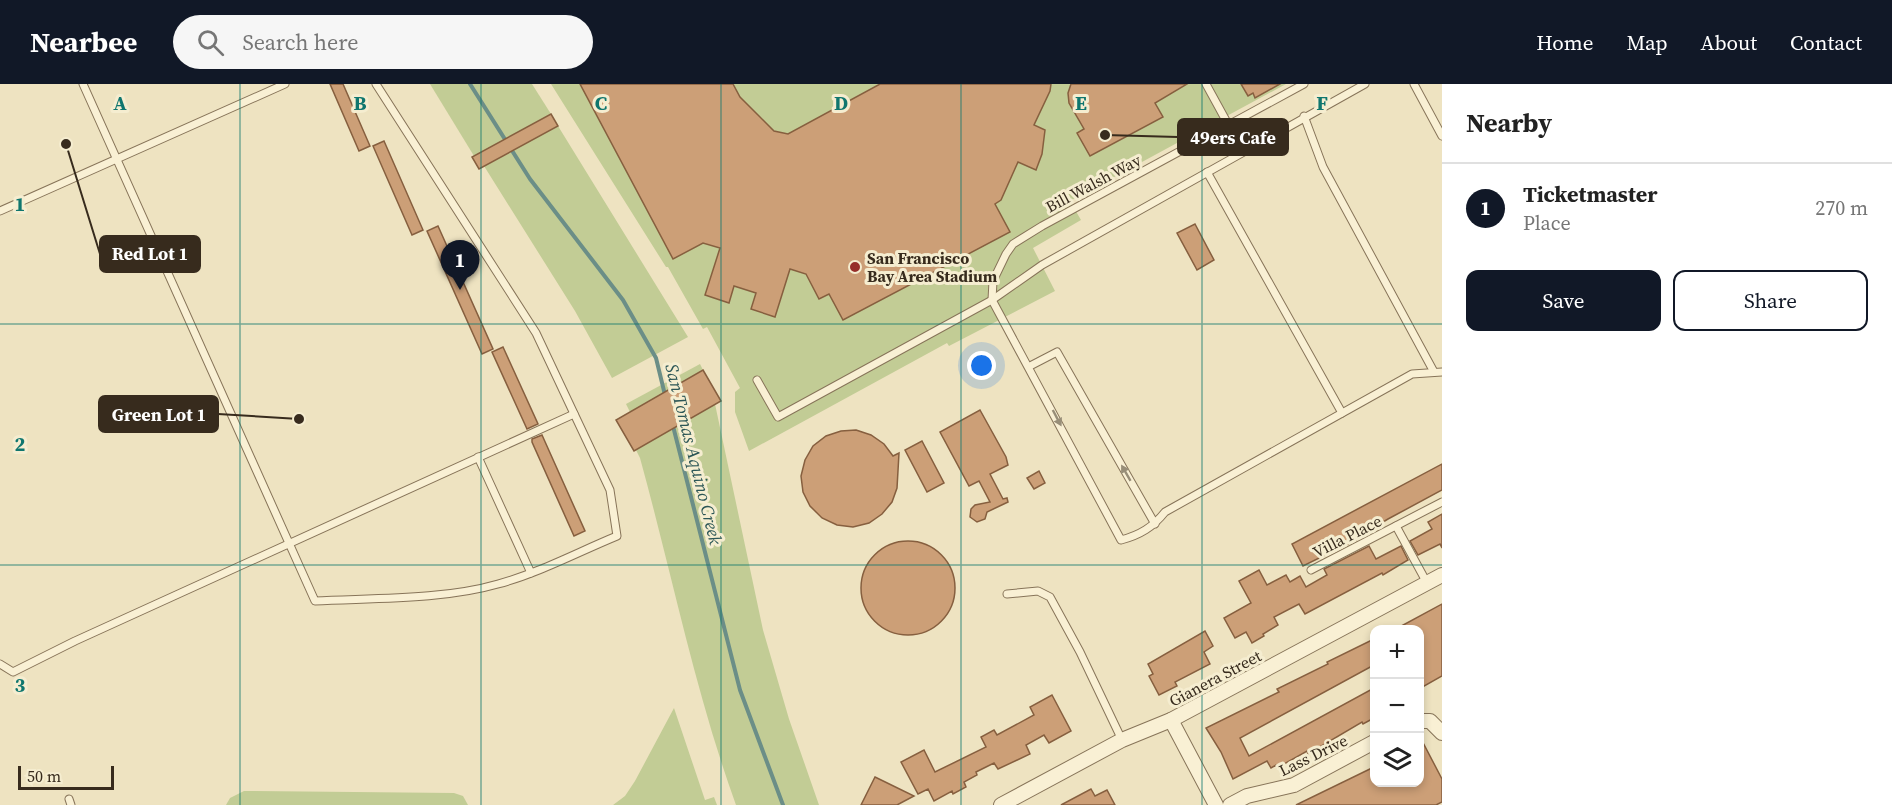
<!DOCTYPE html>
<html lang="en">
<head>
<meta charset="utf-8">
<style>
	:root { --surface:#fff; --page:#f6f6f6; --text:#222; --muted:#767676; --line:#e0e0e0; --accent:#111827 }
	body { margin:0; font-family:"Source Serif 4",serif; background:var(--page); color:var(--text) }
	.controls { position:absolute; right:18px; bottom:18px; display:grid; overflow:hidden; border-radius:12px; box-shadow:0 3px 9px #0003 }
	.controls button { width:54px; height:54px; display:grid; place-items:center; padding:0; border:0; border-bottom:2px solid var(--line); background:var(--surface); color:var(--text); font:30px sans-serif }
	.scale { position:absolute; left:18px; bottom:15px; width:96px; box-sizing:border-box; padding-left:6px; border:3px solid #372b1d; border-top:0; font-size:16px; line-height:21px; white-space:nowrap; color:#372b1d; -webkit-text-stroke:4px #f5edd0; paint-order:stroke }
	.you { position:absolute; left:982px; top:282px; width:21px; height:21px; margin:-15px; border:4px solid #fff; border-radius:50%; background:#1a73e8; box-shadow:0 0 0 9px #1a73e833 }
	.badge { display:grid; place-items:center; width:39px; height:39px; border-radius:50%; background:var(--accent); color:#fff; font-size:20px; font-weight:700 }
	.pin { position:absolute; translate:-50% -50px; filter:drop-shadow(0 2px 3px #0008) }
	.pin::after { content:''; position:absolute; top:32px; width:21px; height:18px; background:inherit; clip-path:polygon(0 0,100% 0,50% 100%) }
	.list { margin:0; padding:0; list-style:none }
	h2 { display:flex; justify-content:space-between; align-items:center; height:78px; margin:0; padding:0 24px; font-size:26px }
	h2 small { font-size:20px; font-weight:400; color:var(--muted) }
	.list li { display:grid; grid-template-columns:39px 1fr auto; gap:18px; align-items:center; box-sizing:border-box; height:90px; padding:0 24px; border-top:2px solid var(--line) }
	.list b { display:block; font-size:22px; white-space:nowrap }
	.list p { margin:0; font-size:20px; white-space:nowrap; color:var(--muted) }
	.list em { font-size:20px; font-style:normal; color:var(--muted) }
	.actions { display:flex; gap:12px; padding:18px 24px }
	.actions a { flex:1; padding:14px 0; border:2px solid var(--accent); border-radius:12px; text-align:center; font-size:21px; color:var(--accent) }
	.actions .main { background:var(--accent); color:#fff }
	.icon { flex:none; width:33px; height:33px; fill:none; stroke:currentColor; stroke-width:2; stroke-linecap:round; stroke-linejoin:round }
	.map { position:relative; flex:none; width:1442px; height:721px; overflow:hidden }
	header { display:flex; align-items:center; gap:36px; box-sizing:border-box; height:84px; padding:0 30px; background:var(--accent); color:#fff }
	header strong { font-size:28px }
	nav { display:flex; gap:33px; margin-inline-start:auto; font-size:21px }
	.search { width:420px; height:54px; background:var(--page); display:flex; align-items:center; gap:15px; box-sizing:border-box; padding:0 21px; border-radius:33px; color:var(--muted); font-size:22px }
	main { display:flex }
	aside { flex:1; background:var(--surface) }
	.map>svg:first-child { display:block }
	.green { fill:#c2cc95 }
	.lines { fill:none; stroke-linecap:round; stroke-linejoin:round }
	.stream { stroke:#6b8e87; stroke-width:4 }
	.building { fill:#cc9f77; stroke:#865f3f; stroke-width:1.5 }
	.service-casing { stroke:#877459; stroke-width:9 }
	.minor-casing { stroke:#877459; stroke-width:16 }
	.service { stroke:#f9f0d4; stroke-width:7 }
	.minor { stroke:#f9f0d4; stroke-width:14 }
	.oneway { fill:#988e78 }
	.grid { fill:none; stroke:#0f766e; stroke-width:1.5; stroke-opacity:0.55 }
	.poi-dot { fill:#962e29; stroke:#f5edd0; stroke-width:2 }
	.labels { text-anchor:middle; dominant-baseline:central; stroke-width:6; stroke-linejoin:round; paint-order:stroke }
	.street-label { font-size:16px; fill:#372b1d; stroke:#f5edd0 }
	.poi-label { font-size:16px; font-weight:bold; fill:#372b1d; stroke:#f5edd0; text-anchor:start }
	.water-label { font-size:18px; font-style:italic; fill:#2c5656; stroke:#f5edd0 }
	.grid-label { font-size:20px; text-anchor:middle; font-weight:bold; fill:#0f766e; stroke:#f5edd0; stroke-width:6; stroke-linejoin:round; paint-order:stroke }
	.leader { fill:none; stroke:#372b1d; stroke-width:2 }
	.callout-dot { fill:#372b1d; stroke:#f5edd0; stroke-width:2 }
	.callout { fill:#372b1d; stroke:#372b1d; stroke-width:2 }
	.callout-label { font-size:18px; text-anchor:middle; font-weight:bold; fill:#fff }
</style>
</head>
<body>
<header>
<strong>Nearbee</strong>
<div class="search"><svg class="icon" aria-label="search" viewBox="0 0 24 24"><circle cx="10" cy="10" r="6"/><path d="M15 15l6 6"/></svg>Search here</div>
<nav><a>Home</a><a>Map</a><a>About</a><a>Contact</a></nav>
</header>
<main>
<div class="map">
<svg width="1442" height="721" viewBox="0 0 1442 721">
	<rect width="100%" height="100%" fill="#eee3c1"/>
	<g class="green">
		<path d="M430,0H532L551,30L474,72Z"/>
		<path d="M551,0H1286L1070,117L1081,136L1033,164L1055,207L949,262L947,259L749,367L735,328V308L740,304L707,243L703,245L668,183H666Z"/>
		<path d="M558,42L688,253L612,294L575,227L484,82Z"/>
		<path d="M700,280L703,286L630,328L626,320Z"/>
		<path d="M715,320L763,546L789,635L819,721H736C695,608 672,490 640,374L636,366Z"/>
		<path d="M674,624L705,716L714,713L717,721H613L625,712L635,697Z"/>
		<path d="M244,707L454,709L463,712L468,721H226L230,714Z"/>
	</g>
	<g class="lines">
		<g class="stream">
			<path d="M470,0L530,95L623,216L656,274L665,311"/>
			<path d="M673,342L740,606L783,721"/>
		</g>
	</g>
	<g class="building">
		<path d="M330,0H343L370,62L359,67Z"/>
		<path d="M580,0H733L740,13L774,47L788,50L880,0H1051L1050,7L1034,41L1045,46L1042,70L1036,86L1018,78L1001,116L995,120L1010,148L843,236L829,210L819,215L806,190L790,185L775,233L751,225L756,209L734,202L729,219L705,211L720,164L703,159L673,175Z"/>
		<path d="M1071,0H1187L1155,19L1163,33L1090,72L1077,49L1084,45L1069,19L1068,9Z"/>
		<path d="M1241,0H1280L1255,14L1253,9L1248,12Z"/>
		<path d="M551,30L558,42L479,85L472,73Z"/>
		<path d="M384,57L423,146L412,151L373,62Z"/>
		<path d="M1195,140L1214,176L1197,186L1177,149Z"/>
		<path d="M438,142L493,265L482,270L427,147Z"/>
		<path d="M503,263L538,340L527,345L492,268Z"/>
		<path d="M703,286L721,317L634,367L616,336Z"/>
		<path d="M980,326L1006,373L1008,381L990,390L1003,415L1007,414L1008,418L987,428L985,435L977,438L970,433L971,425L975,421L990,418L979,397L969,402L940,348Z"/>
		<path d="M856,346L871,351L884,360L893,372L899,369L897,404L892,418L882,430L869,439L853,443L837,441L822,434L810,422L803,408L801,392L805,376L813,362L826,352L841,347Z"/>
		<path d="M542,351L585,447L574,452L532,358V355Z"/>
		<path d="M922,357L944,399L927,408L905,366Z"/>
		<path d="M1442,380V406L1388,435L1363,450L1364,452L1303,482L1292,460Z"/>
		<path d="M1039,387L1045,399L1034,405L1027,394Z"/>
		<path d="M1442,430V464L1440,460L1418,471L1410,457L1432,445L1428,438Z"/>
		<circle cx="908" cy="504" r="47"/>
		<path d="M1369,462L1376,475L1401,462L1408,476L1383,491L1382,489L1305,530L1299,520L1274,533L1278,541L1263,550L1264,552L1252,559L1246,548L1235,554L1224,534L1251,519L1239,497L1259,486L1267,501L1286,491L1290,498L1300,492L1306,503L1327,491L1324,485Z"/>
		<path d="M1442,520V592L1419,605V579L1423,577L1419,571V546H1394Z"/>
		<path d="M1205,547L1213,562L1204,568L1210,580L1175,598L1177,602L1159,611L1149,592L1153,590L1148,580Z"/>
		<path d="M1374,555V581L1240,654L1249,672L1374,604V634L1363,640L1362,638L1308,670L1307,667L1277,684L1276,681L1271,684L1267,677L1233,695L1221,668L1206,644L1279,608L1277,605L1328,580L1327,578Z"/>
		<path d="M1052,611L1071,647L1049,659L1044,651L1026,661L1030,670L998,685L994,679L976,688L977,691L964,698L966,703L953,710L952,707L934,717L928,705L918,710L901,678L924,666L935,688L986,663L981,653L994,646L997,651L1034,631L1030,623Z"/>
		<path d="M1419,651L1442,695V718L1436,721H1296L1374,683V699H1419Z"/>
		<path d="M875,693L914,712L897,721H861Z"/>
		<path d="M1091,705L1095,712L1107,706L1115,721H1061Z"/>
	</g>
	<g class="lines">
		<defs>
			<g id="service">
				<path d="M83,0L315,517C372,514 443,516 498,500C539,489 578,468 617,452L610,406L536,249L376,0"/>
				<path d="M1206,0L1229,42"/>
				<path d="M1414,0L1442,52"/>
				<path d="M1304,32L1323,83L1434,288"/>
				<path d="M1207,88L1342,329"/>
				<path d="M0,127L285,0"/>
				<path d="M992,216L1121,456C1140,451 1153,443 1165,428L1412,290L1442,288"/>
				<path d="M992,216L993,197L1006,170L1013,160L1042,142L1304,0"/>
				<path d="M1030,282L1057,268L1155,440"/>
				<path d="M757,296L778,333L992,216L1042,181L1365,0"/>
				<path d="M478,373L531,489"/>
				<path d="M1396,442L1427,499"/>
				<path d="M1311,486L1442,418"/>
				<path d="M1007,510L1038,507L1050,513L1080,568L1122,656"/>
				<path d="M0,580L13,588L75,557L574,330"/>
				<path d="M69,715L71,721"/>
			</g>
			<g id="minor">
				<path d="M1171,636L1216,721"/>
				<path d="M1420,637H1430L1442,649"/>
				<path d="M1001,721L1122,656L1171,636L1442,491"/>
				<path d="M1230,721L1247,712L1294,701L1374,658"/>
			</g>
		</defs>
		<use href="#service" class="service-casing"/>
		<use href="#minor" class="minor-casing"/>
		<use href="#service" class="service"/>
		<use href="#minor" class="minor"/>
	</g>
	<defs><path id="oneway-solid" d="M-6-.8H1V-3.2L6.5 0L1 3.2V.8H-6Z" transform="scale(1.5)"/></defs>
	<g class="oneway">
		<use href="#oneway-solid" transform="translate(1057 334) rotate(62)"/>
		<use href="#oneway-solid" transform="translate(1126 389) rotate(-120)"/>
	</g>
	<path class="grid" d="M240,0V721M481,0V721M721,0V721M961,0V721M1202,0V721M0,240H1442M0,481H1442"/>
	<circle class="poi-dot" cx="855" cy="183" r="6"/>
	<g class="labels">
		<g class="street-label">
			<text transform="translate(1093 99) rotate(-28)">Bill Walsh Way</text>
			<text transform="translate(1347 452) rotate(-27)">Villa Place</text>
			<text transform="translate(1215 594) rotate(-28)">Gianera Street</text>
			<text transform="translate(1313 671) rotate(-26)">Lass Drive</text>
		</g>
		<g class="poi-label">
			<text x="867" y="174">San Francisco<tspan x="867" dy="18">Bay Area Stadium</tspan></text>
		</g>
		<g class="water-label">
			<text transform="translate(694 370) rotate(76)">San Tomas Aquino Creek</text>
		</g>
	</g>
	<g class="grid-label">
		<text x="120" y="26">A</text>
		<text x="360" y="26">B</text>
		<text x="601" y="26">C</text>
		<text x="841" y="26">D</text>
		<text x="1081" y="26">E</text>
		<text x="1322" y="26">F</text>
		<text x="20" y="127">1</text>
		<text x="20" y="367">2</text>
		<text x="20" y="608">3</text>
	</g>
	<path class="leader" d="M1105 51L1178 53M66 60L100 170M299 335L218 330"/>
	<g class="callout-dot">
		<circle cx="1105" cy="51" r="6"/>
		<circle cx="66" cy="60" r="6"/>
		<circle cx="299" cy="335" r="6"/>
	</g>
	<g class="callout">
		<rect x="1178" y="35" width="110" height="36" rx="6"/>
		<rect x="100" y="152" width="100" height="36" rx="6"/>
		<rect x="99" y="312" width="119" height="36" rx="6"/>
	</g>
	<g class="callout-label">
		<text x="1233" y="60">49ers Cafe</text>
		<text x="150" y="176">Red Lot 1</text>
		<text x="159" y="337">Green Lot 1</text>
	</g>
</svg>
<div class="controls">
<button>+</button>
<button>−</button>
<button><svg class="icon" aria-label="layers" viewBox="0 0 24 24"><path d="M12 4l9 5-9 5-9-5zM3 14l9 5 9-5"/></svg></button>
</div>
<div class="scale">50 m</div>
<div class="you"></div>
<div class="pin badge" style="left:460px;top:206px">1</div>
</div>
<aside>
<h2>Nearby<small></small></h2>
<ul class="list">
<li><span class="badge">1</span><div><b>Ticketmaster</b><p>Place</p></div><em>270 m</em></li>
</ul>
<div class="actions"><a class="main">Save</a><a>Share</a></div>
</aside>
</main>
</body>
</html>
